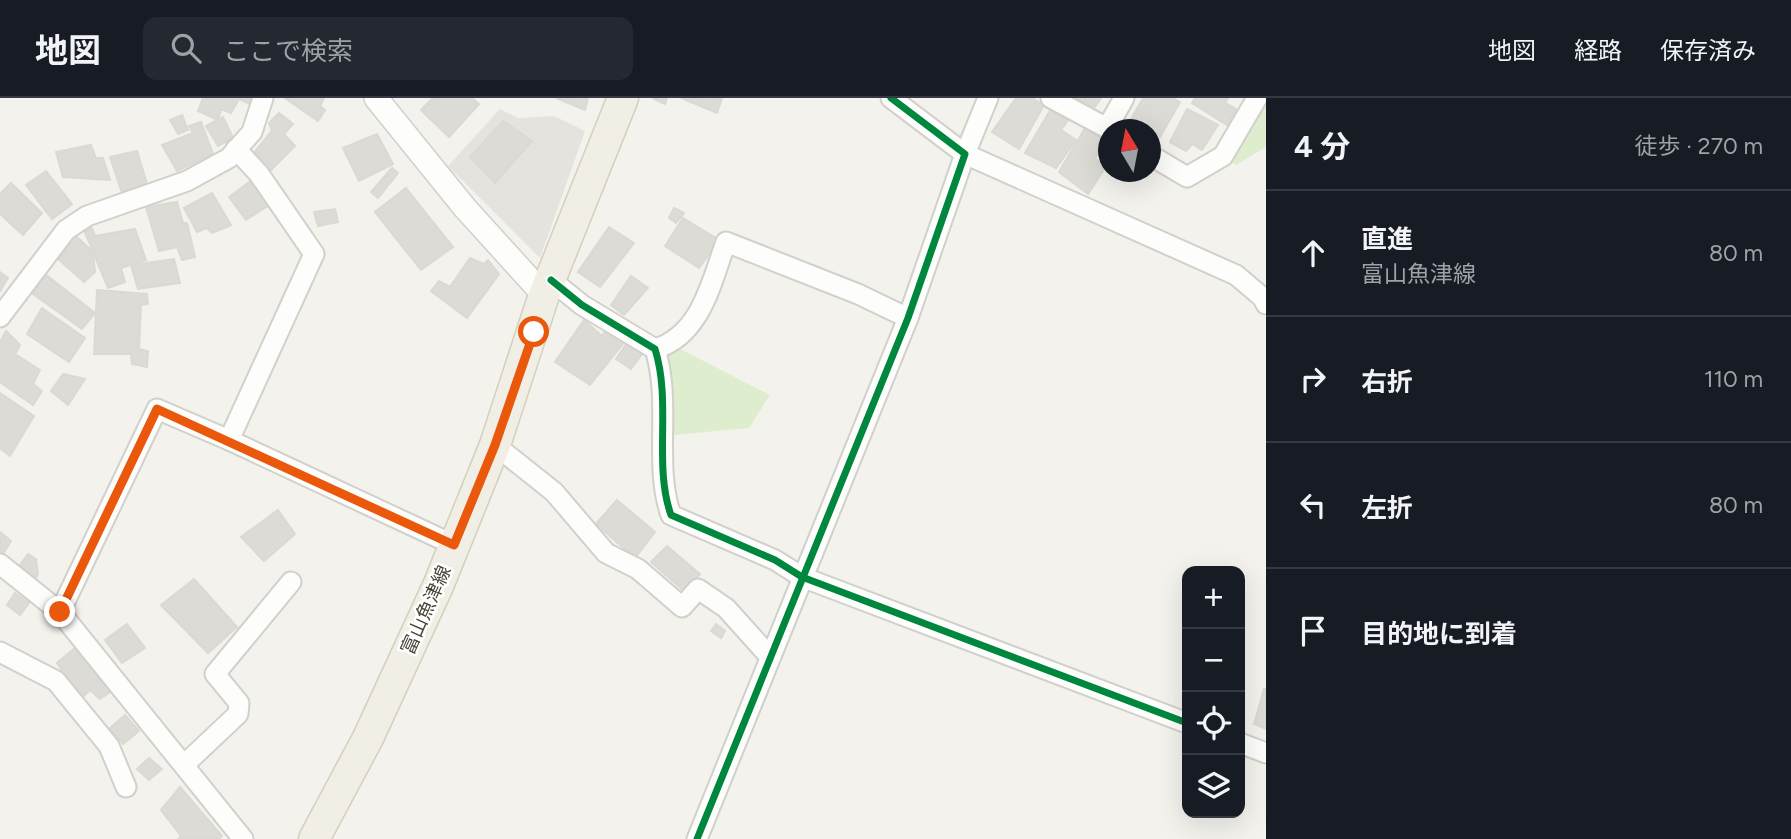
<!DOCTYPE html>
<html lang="ja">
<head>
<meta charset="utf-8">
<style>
	:root { --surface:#171b24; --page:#242831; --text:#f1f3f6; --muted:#9ea1a6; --line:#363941 }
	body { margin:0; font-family:Figtree,"Noto Sans JP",sans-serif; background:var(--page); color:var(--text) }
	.controls { position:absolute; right:21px; bottom:21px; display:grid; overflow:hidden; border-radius:14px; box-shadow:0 7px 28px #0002 }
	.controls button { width:63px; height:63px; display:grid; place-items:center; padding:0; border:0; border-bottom:2px solid var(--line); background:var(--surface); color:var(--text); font:35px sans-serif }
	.compass { position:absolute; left:1098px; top:21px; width:63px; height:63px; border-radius:50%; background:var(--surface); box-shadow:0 7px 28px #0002; rotate:350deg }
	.stop { position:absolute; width:21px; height:21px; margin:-16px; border:5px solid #ea580c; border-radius:50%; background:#fff }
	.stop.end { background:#ea580c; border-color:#fff; box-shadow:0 2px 7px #0008 }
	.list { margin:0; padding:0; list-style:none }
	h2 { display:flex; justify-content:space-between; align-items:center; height:91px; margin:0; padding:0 28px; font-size:30px }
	h2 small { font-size:23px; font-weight:400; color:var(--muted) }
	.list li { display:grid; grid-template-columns:46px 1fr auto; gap:21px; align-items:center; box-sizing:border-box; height:126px; padding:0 28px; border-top:2px solid var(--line) }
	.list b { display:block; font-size:26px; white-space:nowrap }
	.list p { margin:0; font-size:23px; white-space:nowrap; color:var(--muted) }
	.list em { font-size:23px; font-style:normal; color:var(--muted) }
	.icon { flex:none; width:38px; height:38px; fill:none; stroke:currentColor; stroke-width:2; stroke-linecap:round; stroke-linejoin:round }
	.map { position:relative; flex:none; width:1266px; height:741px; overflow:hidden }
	header { display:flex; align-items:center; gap:42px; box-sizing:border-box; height:98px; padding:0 35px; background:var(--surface); border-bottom:2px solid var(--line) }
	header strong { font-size:33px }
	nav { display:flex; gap:38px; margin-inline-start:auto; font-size:24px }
	.search { width:490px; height:63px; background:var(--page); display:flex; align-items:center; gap:18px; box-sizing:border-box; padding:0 24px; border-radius:14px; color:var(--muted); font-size:26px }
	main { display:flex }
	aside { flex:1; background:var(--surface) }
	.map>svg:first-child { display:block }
	.green { fill:#deedce }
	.parking { fill:#e5e3de }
	.building { fill:#dddbd5; stroke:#dbd9d3; stroke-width:2 }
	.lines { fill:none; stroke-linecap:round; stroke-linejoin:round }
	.minor-casing { stroke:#d1d0cb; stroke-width:23 }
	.tertiary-casing { stroke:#d1d0cb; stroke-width:26 }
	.primary-casing { stroke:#d5cfbb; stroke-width:33 }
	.minor { stroke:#fdfdfc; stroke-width:19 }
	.tertiary { stroke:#fdfdfc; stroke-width:23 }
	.primary { stroke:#f1efe5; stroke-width:30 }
	.cycleway-casing { stroke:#fff; stroke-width:11 }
	.cycleway { stroke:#00873e; stroke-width:7 }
	.route { stroke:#ea580c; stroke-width:9 }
	.labels { text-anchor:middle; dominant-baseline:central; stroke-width:5; stroke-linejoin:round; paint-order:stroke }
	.street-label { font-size:19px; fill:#4a4539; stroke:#fff }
</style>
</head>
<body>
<header>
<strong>地図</strong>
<div class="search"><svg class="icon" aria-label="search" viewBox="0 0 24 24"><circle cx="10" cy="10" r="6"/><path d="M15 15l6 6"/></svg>ここで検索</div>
<nav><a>地図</a><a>経路</a><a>保存済み</a></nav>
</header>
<main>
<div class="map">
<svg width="1266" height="741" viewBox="0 0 1266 741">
	<rect width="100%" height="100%" fill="#f3f2ed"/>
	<g class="green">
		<path d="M1266,0V49L1236,67L1229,62Z"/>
		<path d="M680,251L770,297L749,330L673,337L666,254Z"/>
	</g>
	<path class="parking" d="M500,11L518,20L554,18L585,33L540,160L448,68Z"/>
	<g class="building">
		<path d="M203,0H255L252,7L239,1L231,15L221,11L218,22L198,13Z"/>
		<path d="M285,0H324L320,8L325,12L318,23Z"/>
		<path d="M433,0H472L479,6L449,39L421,12Z"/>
		<path d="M556,0H588L585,12Z"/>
		<path d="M652,0H667L665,6Z"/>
		<path d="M681,0H722L717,15Z"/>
		<path d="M1016,0H1032L1044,7L1019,51L992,34Z"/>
		<path d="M1076,0H1101L1095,9Z"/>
		<path d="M1143,0H1173L1180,4L1160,39L1130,23Z"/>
		<path d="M1195,0H1228L1225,5L1236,11L1227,27L1192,5Z"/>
		<path d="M1051,11L1068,22L1061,32L1076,42L1056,70L1025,55Z"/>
		<path d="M1187,11L1218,27L1202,52L1192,46L1186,53L1170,44Z"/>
		<path d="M279,15L293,26L284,36L295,48L268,75L252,57L272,33L269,25Z"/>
		<path d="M182,17L188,32L178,36L170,22Z"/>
		<path d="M223,19L233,40L218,48L206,28Z"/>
		<path d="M503,23L532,43L495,85L470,59Z"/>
		<path d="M201,24L213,56L177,73L162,47L193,35L189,28Z"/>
		<path d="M1085,30L1107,42L1095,60L1105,70L1088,96L1059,74Z"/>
		<path d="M377,36L393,66L359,83L343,50Z"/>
		<path d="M91,47L96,60H103L110,82L63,79L56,54Z"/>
		<path d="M137,53L148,89L122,95L110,59Z"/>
		<path d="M392,70L398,75L378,100L371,94Z"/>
		<path d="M46,73L72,106L52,121L26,87Z"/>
		<path d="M255,80L274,104L246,122L229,99Z"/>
		<path d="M11,85L42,115L23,137L0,116V96Z"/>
		<path d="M406,90L453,149L421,172L375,114Z"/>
		<path d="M212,95L231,127L212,135L207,130L197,134L184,110Z"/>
		<path d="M177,104L183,125H187L195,159L182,162L177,149L159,153L146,109Z"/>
		<path d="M674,110L684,115L676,125L669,120Z"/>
		<path d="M335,111L338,124L318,128L314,114Z"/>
		<path d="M683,120L719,142L699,170L665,148Z"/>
		<path d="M609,129L634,145L600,189L578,174Z"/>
		<path d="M92,130L95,138L135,131L146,162L121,170L125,184L108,190L84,132Z"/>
		<path d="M77,139L93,154L95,174L84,184L58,161Z"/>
		<path d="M470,160L484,166L488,162L499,176L467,220L431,193L439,183L450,189Z"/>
		<path d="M174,161L180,185L138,191L131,167Z"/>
		<path d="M0,174L8,180L0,193Z"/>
		<path d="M45,176L95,215L82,231L33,196Z"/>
		<path d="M631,178L648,190L624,217L611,207Z"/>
		<path d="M97,192L147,196L148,206L141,207L139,251L148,253L147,269L132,266L131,256H94Z"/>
		<path d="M42,210L85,240L69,264L27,236Z"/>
		<path d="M584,222L602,238L609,228L626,242L590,287L555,264Z"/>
		<path d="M6,233L20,247L15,256L40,272L33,286L42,293L33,307L0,284V244Z"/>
		<path d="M627,245L643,255L631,271L616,261Z"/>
		<path d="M63,276L85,281L68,307L51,293Z"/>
		<path d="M0,295L34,318L10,358L0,350Z"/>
		<path d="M617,402L655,434L635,460L596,426Z"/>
		<path d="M278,412L295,436L264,463L241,439Z"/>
		<path d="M0,434L11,443L2,458L0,457Z"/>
		<path d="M667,448L700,476L685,494L651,464Z"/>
		<path d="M28,456L36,461L38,476L34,483L17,471Z"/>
		<path d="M194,481L237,529L208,555L161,507Z"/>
		<path d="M15,495L29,505L20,517L7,507Z"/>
		<path d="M127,526L145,550L122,565L105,542Z"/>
		<path d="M716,526L725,533L721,540L711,533Z"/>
		<path d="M75,550L111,593L100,601L90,592L81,601L57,565Z"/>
		<path d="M1264,591L1266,592V631L1254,626Z"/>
		<path d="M125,617L139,633L123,646L110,630Z"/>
		<path d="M149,660L162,671L149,682L137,671Z"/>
		<path d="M180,689L222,738L219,741H178L181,738L161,712Z"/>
	</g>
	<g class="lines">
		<defs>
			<g id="minor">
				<path d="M988,0L965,56L1236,177L1262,199L1266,206"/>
				<path d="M1051,0L1107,30L1124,0"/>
				<path d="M1150,57L1187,79L1223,58L1257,0"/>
				<path d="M551,182L582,207L655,251C672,305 653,367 671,417L775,462L802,479L1187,625"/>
				<path d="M0,219L66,132L87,118L187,83L229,60L252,34L263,0"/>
				<path d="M655,251C701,237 711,185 726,144L858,196L908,220"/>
				<path d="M229,342L454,447"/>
				<path d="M495,347L554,394L606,455L638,471L682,509L698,491L726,510L770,559"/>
				<path d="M0,466L60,514L243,741"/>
				<path d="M60,514L157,311L229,342L314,156L259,76L236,51"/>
				<path d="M0,554L56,583L109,648L126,689"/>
				<path d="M1240,645L1266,655"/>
				<path d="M184,667L238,616L239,605L215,576L291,484"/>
				<path d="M697,741L908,220L965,56L891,0"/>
			</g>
			<path id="tertiary" d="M376,0L465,110L544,197"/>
			<path id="primary" d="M314,741L368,640L438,488L495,347L544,197L623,0"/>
		</defs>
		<use href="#minor" class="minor-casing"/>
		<use href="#tertiary" class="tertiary-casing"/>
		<use href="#primary" class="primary-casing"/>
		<use href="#minor" class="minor"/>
		<use href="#tertiary" class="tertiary"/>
		<use href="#primary" class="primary"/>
		<defs>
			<g id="cycleway">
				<path d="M551,182L582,207L655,251C672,305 653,367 671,417L775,462L802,479L1187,625"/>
				<path d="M697,741L908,220L965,56L891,0"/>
			</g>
		</defs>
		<use href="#cycleway" class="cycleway-casing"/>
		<use href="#cycleway" class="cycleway"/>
	</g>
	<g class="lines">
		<path class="route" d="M60,514L157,311L454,447L495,347L534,234"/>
	</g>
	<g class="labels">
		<g class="street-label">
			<text transform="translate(426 512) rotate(-66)">富山魚津線</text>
		</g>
	</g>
</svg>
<div class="controls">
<button>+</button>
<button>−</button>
<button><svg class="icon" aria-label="locate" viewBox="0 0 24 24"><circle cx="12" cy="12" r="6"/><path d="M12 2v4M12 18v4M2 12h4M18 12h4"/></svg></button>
<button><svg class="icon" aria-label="layers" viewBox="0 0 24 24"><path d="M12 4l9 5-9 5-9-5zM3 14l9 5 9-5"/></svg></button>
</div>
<svg class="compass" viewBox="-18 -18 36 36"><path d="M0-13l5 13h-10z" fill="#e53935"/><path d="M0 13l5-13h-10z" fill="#9ea1a6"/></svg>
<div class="stop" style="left:534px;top:234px"></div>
<div class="stop end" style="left:60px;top:514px"></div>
</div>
<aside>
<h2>4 分<small>徒歩 · 270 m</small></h2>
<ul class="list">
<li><svg class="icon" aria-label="ahead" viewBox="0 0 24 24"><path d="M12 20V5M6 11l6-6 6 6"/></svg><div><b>直進</b><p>富山魚津線</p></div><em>80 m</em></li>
<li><svg class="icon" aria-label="right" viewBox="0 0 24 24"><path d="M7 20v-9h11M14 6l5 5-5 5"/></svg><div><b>右折</b></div><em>110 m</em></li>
<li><svg class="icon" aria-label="left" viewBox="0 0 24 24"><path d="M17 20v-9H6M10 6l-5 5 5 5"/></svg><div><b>左折</b></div><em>80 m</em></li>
<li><svg class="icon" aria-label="arrive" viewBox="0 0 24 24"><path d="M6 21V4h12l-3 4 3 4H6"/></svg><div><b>目的地に到着</b></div></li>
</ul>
</aside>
</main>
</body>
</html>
